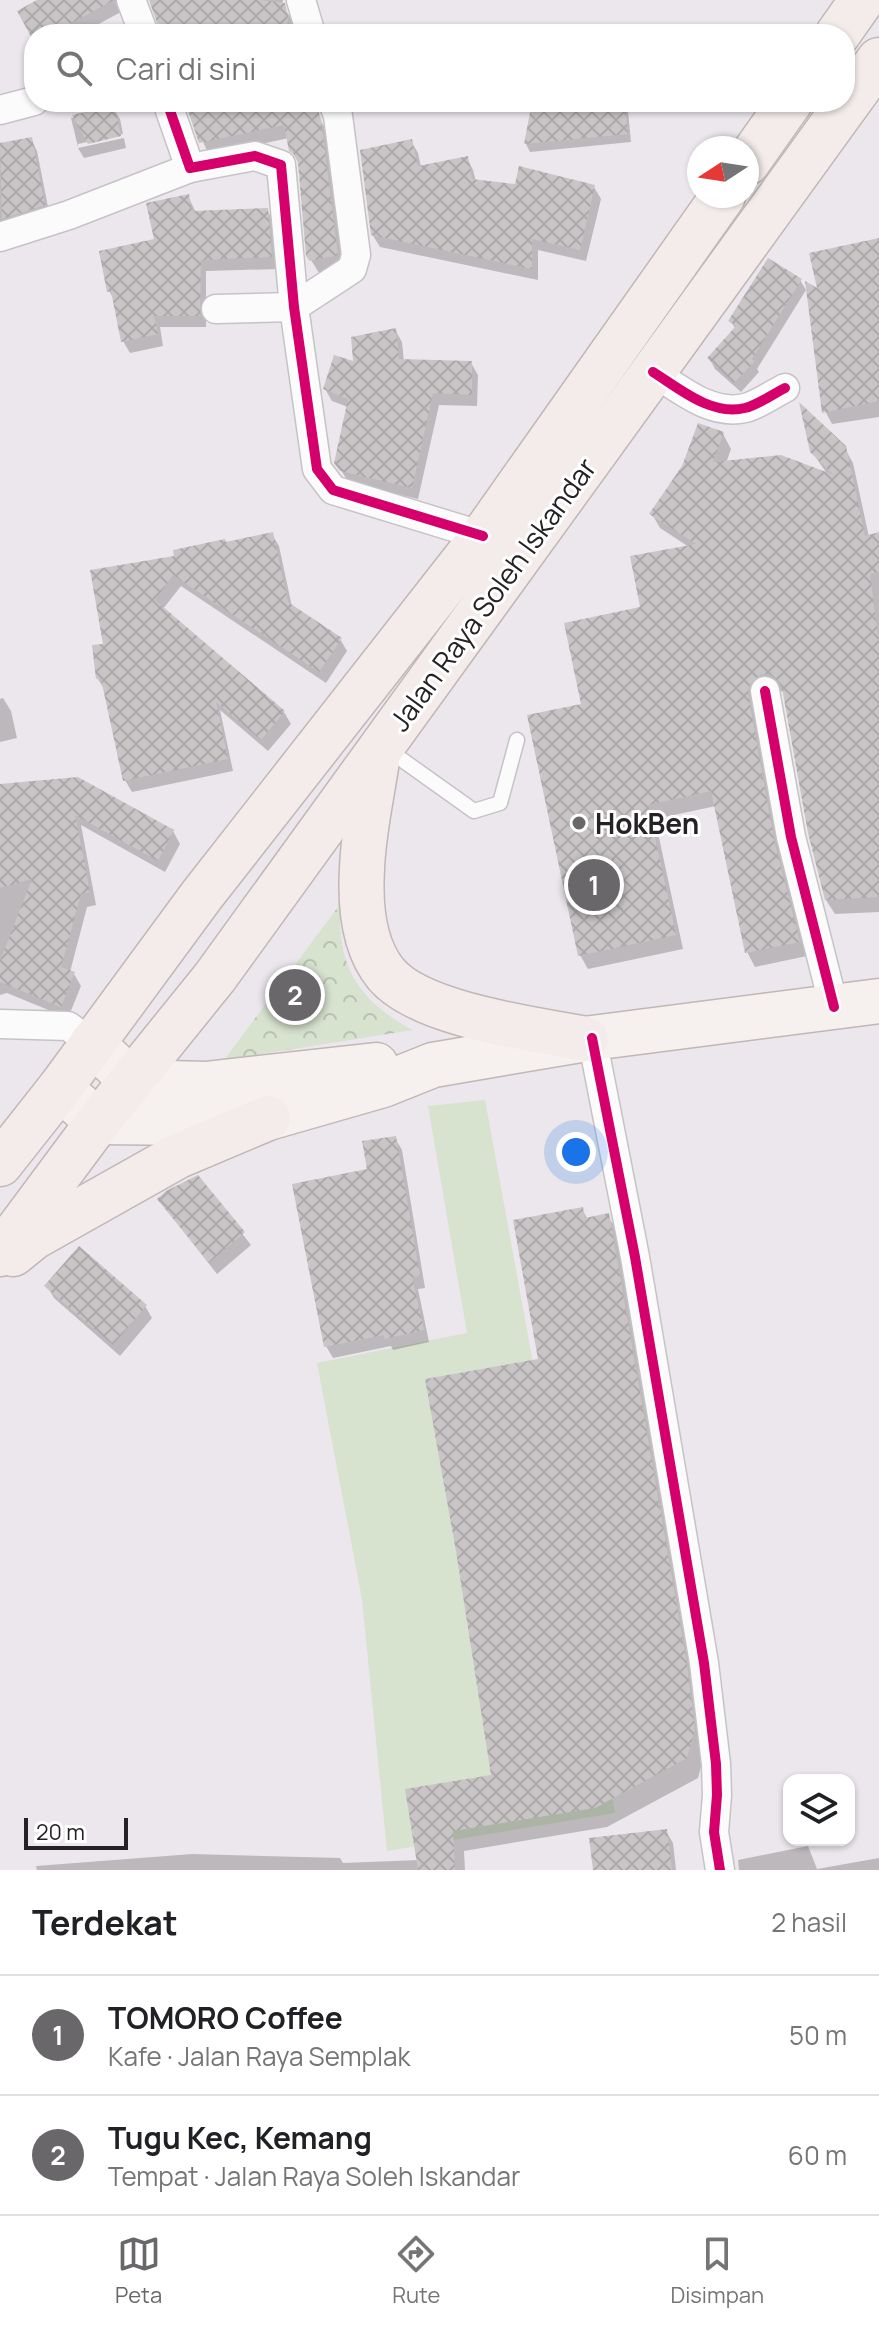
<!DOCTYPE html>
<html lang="id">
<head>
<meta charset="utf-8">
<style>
	:root { --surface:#fff; --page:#f2f2f2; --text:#202124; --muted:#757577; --line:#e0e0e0; --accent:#6a676b }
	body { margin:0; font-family:Manrope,sans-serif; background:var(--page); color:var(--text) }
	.controls { position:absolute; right:24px; bottom:24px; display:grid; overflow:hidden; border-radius:16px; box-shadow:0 2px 6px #0004 }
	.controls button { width:72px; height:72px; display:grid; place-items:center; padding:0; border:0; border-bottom:2px solid var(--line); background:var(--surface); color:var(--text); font:40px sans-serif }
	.compass { position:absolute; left:687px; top:136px; width:72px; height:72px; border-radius:50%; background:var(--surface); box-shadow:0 2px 6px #0004; rotate:258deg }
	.scale { position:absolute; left:24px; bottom:20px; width:104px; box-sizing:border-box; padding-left:8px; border:4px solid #242225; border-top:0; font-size:22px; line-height:28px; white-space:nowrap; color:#242225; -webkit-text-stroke:6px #fff; paint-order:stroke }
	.you { position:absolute; left:576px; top:1152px; width:28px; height:28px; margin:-20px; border:6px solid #fff; border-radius:50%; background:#1a73e8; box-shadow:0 0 0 12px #1a73e833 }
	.badge { display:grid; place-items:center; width:52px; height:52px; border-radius:50%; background:var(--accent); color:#fff; font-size:26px; font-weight:700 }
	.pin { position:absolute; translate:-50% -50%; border:4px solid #fff; box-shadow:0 2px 8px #0006 }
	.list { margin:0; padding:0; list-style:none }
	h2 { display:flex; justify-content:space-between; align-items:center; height:104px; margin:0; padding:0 32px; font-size:34px }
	h2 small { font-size:26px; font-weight:400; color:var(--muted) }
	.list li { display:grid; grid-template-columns:52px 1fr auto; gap:24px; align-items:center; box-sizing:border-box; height:120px; padding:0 32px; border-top:2px solid var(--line) }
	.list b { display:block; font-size:30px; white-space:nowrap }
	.list p { margin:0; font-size:26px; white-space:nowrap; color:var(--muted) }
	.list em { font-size:26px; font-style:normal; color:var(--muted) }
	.icon { flex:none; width:44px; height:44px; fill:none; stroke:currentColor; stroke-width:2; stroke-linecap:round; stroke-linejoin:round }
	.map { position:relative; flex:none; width:879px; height:1870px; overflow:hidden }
	.search { position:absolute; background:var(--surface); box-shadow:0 2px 6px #0004; left:24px; right:24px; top:24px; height:88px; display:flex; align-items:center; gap:20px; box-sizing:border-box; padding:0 28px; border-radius:32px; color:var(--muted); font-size:30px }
	.sheet { height:344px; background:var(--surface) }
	nav { display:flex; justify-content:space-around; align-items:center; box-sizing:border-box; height:112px; border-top:2px solid var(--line); background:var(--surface); font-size:22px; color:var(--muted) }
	nav a { display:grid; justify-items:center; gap:4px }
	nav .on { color:var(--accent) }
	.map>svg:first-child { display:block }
	.grass { fill:#d7e2cf }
	.park { fill:url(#park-crowns) }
	.shadow { fill:#0003 }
	.building { fill:url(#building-cross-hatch) }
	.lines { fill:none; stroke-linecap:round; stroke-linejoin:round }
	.service-casing { stroke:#c6c3c6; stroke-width:17 }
	.minor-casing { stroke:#c6c3c6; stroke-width:31 }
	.primary-casing { stroke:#c1b7b7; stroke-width:47 }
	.trunk-casing { stroke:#c1b7b7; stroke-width:47 }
	.service { stroke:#fcfbfc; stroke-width:14 }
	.minor { stroke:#fcfbfc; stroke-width:28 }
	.primary { stroke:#f6f0ef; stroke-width:44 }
	.trunk { stroke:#f4eceb; stroke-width:44 }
	.cycleway-casing { stroke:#fff; stroke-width:15 }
	.cycleway { stroke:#d6006c; stroke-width:10 }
	.poi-dot { fill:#6a676b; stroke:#fff; stroke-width:3 }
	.labels { text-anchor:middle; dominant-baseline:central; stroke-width:6; stroke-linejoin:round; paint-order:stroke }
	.street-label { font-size:28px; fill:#242225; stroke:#fff }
	.poi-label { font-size:28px; font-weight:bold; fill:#242225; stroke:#fff; text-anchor:start }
</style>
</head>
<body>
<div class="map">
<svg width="879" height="1870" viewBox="0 0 879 1870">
	<defs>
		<pattern id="park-crowns" width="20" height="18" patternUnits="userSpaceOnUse" patternTransform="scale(2)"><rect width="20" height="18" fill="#d7e2cf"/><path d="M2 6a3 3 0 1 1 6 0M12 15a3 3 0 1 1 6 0" fill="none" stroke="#b8c2b2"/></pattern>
		<pattern id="building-cross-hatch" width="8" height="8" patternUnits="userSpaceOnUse" patternTransform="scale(2)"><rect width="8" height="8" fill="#c9c5c7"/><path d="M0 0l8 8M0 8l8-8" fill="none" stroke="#aca9ab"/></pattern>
	</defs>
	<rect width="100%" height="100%" fill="#ebe7ec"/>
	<path class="grass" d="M485,1100L615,1813L387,1851L362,1599L317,1363L467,1333L428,1106Z"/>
	<path class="park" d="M341,903C335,965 359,1002 413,1030L224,1060Z"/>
	<g class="shadow">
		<path d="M42,0H127L121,12L80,34H34V38L20,11Z"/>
		<path d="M151,0H283L282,5L291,18L294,34H161Z"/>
		<path d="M185,102H316V118H319L326,130L344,268L319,273L308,255L299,163L291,150L289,138L209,155Z"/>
		<path d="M534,102H557L576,106L623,102L628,111L631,142L530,152L526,144Z"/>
		<path d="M113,108L120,119L123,134L78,144V147L71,118Z"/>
		<path d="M124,138L126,148L84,158L78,148Z"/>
		<path d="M31,139L37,151L50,217L0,233V145Z"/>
		<path d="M411,141L418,153L421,167L467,158L473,170L476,182L517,187H594L601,199L586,261L538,250V280L380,247L372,234Z"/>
		<path d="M188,196L196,213L267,210L274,222L278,269L206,271V327H160L163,346L130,353L123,341L115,301L109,291L157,241Z"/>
		<path d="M879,240V417L832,424L824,409L820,292Z"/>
		<path d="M800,280L806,290L757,369L759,372L741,392L715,369L710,359L736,330L731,321Z"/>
		<path d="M395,330L402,342L404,362L471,363L478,375L477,406L439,405L418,499L349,483L336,462L348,407L332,401L325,389Z"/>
		<path d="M723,434L731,449L726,463L828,475L812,452L844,447L853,463L869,537L879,535V912L835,914L826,900L784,692L770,689L807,956L755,967L747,952L716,806L655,819L683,949L588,969L580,955L584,705L642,609L689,547L660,528L652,514Z"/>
		<path d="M272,534L279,546L292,607L340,639L347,651L326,683L181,586L163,609L284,712L291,724L268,751L220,710L233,771L132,792L125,780L106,692L98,679L105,645L176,557Z"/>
		<path d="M3,698L11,711L17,738L0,742V699Z"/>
		<path d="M0,786L173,831L180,844L165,872L81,825L96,905L87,907L70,972L74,974L81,986L68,1018L7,993L0,995Z"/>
		<path d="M395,1138L402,1150L425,1288L418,1289L429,1342L393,1350L391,1346L333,1358L326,1346L369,1171Z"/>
		<path d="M198,1177L251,1245L217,1274L159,1200Z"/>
		<path d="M582,1209L588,1220L608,1216L620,1236L705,1751L698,1778L607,1827L464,1851L465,1870H37L36,1866L192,1854L340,1858L343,1863L419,1860L493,1777L540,1361Z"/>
		<path d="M47,1286L145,1306L152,1318L120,1356L54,1298Z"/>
		<path d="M666,1831L673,1843L676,1870H595Z"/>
		<path d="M808,1846L817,1869L879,1858V1870H739L738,1860Z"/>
	</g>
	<g class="building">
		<path d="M37,0H114L51,34H34V42L17,11Z"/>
		<path d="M149,0H260L285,3L288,17L286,34H161Z"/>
		<path d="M185,102H316L321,120L338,255L310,261L306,256L298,163L295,155L289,151L284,125L199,143Z"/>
		<path d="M532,102L576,104L625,102L628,134L524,144Z"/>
		<path d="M114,105L121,136L88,144L72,115Z"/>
		<path d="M32,137L45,205L2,219L0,143Z"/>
		<path d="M412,139L418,166L468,156L472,179L515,184L519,166L595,185L580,250L532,239V269L371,235L360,150Z"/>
		<path d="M189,194L192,211L268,208L272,257L201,260L200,316H154L158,334L121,342L111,291L107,292L99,251L154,239L146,203Z"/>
		<path d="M879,238V401L822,413L805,281L817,288L809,253Z"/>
		<path d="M768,258L802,279L752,359L755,361L734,383L707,358L736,326L728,321Z"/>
		<path d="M396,328L399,359L472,361V395L433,393L412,488L340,471L334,463L348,399L323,389L334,355L353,361L351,337Z"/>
		<path d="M799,402L846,446L865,536L879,532V572L870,574L879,644V897L825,900L808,833L782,688L778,681L771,675L761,674L749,685L748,694L774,840L800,942L745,953L711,791L648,805L676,935L578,956L527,715L581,704L564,623L640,607L630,556L696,544L649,514L682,466L698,423L724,432L713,462L781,455L834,475L810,452Z"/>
		<path d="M273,532L288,602L342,638L319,672L173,575L155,600L285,711L261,740L216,702L228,759L123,781L101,679H96L92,645L103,644L90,570L174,556L173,550L225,539L226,542Z"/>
		<path d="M78,777L174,830L158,861L75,815L90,892L81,894L61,967L75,972L61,1007L0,982V961L32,879L0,888V784Z"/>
		<path d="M396,1136L420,1276L412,1277L424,1330L384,1339V1335L324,1347L292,1184L367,1169L362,1141Z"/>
		<path d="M198,1175L245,1232L209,1263L157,1199L166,1191Z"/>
		<path d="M583,1207L585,1218L609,1213L687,1665L695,1730L687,1758L595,1808L453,1831L455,1870H418L405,1789L491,1775L456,1551L425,1379L538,1359L513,1220Z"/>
		<path d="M79,1246L147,1305L113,1345L44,1286Z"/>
		<path d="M667,1829L672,1870H593L589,1838Z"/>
	</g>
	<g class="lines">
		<defs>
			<path id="service" d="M387,749L474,811L500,803L517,740"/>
			<g id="minor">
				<path d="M131,0L144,34"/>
				<path d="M301,0L311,34"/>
				<path d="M167,102L190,168L255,156L281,165L294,307L317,469L333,490L483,536"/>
				<path d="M0,110L34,101"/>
				<path d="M0,237L69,215L190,168"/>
				<path d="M216,309L294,307L352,269L356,255L338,116L333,102"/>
				<path d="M653,372C680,389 711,416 745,408C758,405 773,394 785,388"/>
				<path d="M765,691L791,837L834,1007"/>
				<path d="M0,1024L68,1026L92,1043"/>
				<path d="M592,1038L635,1257L704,1663L716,1764L717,1795L714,1832L720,1870"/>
			</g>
			<g id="primary">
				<path d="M92,1043L133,1082L205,1084L376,1065"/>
				<path d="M60,1088L98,1122L198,1123L268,1118L383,1085L433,1065L592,1038L879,1001"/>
			</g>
			<g id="trunk">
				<path d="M838,34L862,0"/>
				<path d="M747,163L790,102"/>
				<path d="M377,760C372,796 363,833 362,869C360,903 363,946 386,974C420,1015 534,1029 586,1039"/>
				<path d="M0,1164L60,1088L202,895L483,536L723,196"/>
				<path d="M0,1254L98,1122L215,977L879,60"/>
				<path d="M13,1254L34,1237L178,1156L268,1118"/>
			</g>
		</defs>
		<use href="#service" class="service-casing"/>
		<use href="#minor" class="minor-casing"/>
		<use href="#primary" class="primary-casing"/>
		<use href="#trunk" class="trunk-casing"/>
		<use href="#service" class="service"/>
		<use href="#minor" class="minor"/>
		<use href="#primary" class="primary"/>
		<use href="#trunk" class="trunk"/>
		<defs>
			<g id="cycleway">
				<path d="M167,102L190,168L255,156L281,165L294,307L317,469L333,490L483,536"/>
				<path d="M653,372C680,389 711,416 745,408C758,405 773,394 785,388"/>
				<path d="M765,691L791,837L834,1007"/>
				<path d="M592,1038L635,1257L704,1663L716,1764L717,1795L714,1832L720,1870"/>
			</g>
		</defs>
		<use href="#cycleway" class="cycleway-casing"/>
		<use href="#cycleway" class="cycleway"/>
	</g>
	<circle class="poi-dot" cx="579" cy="823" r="8"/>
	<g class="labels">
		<g class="street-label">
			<text transform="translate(492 594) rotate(-54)">Jalan Raya Soleh Iskandar</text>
		</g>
		<g class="poi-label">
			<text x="595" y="823">HokBen</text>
		</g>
	</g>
</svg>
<div class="controls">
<button><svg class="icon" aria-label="layers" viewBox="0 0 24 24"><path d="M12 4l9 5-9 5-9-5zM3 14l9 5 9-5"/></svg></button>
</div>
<svg class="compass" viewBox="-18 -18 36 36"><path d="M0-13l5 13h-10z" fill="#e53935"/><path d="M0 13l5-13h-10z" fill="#757577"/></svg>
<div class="scale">20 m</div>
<div class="you"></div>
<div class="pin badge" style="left:594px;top:885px">1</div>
<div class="pin badge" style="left:295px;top:995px">2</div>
<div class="search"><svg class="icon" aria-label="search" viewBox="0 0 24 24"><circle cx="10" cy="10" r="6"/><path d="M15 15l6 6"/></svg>Cari di sini</div>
</div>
<section class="sheet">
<h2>Terdekat<small>2 hasil</small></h2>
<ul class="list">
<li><span class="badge">1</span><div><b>TOMORO Coffee</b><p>Kafe · Jalan Raya Semplak</p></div><em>50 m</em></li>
<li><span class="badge">2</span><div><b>Tugu Kec, Kemang</b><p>Tempat · Jalan Raya Soleh Iskandar</p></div><em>60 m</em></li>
</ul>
</section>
<nav>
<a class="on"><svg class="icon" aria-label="map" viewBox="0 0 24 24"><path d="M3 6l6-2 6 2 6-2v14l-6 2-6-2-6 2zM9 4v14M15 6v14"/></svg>Peta</a>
<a><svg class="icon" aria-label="directions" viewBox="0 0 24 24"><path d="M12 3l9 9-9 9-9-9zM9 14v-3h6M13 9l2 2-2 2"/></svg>Rute</a>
<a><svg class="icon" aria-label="saved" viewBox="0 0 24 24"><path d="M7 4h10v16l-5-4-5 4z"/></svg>Disimpan</a>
</nav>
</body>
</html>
